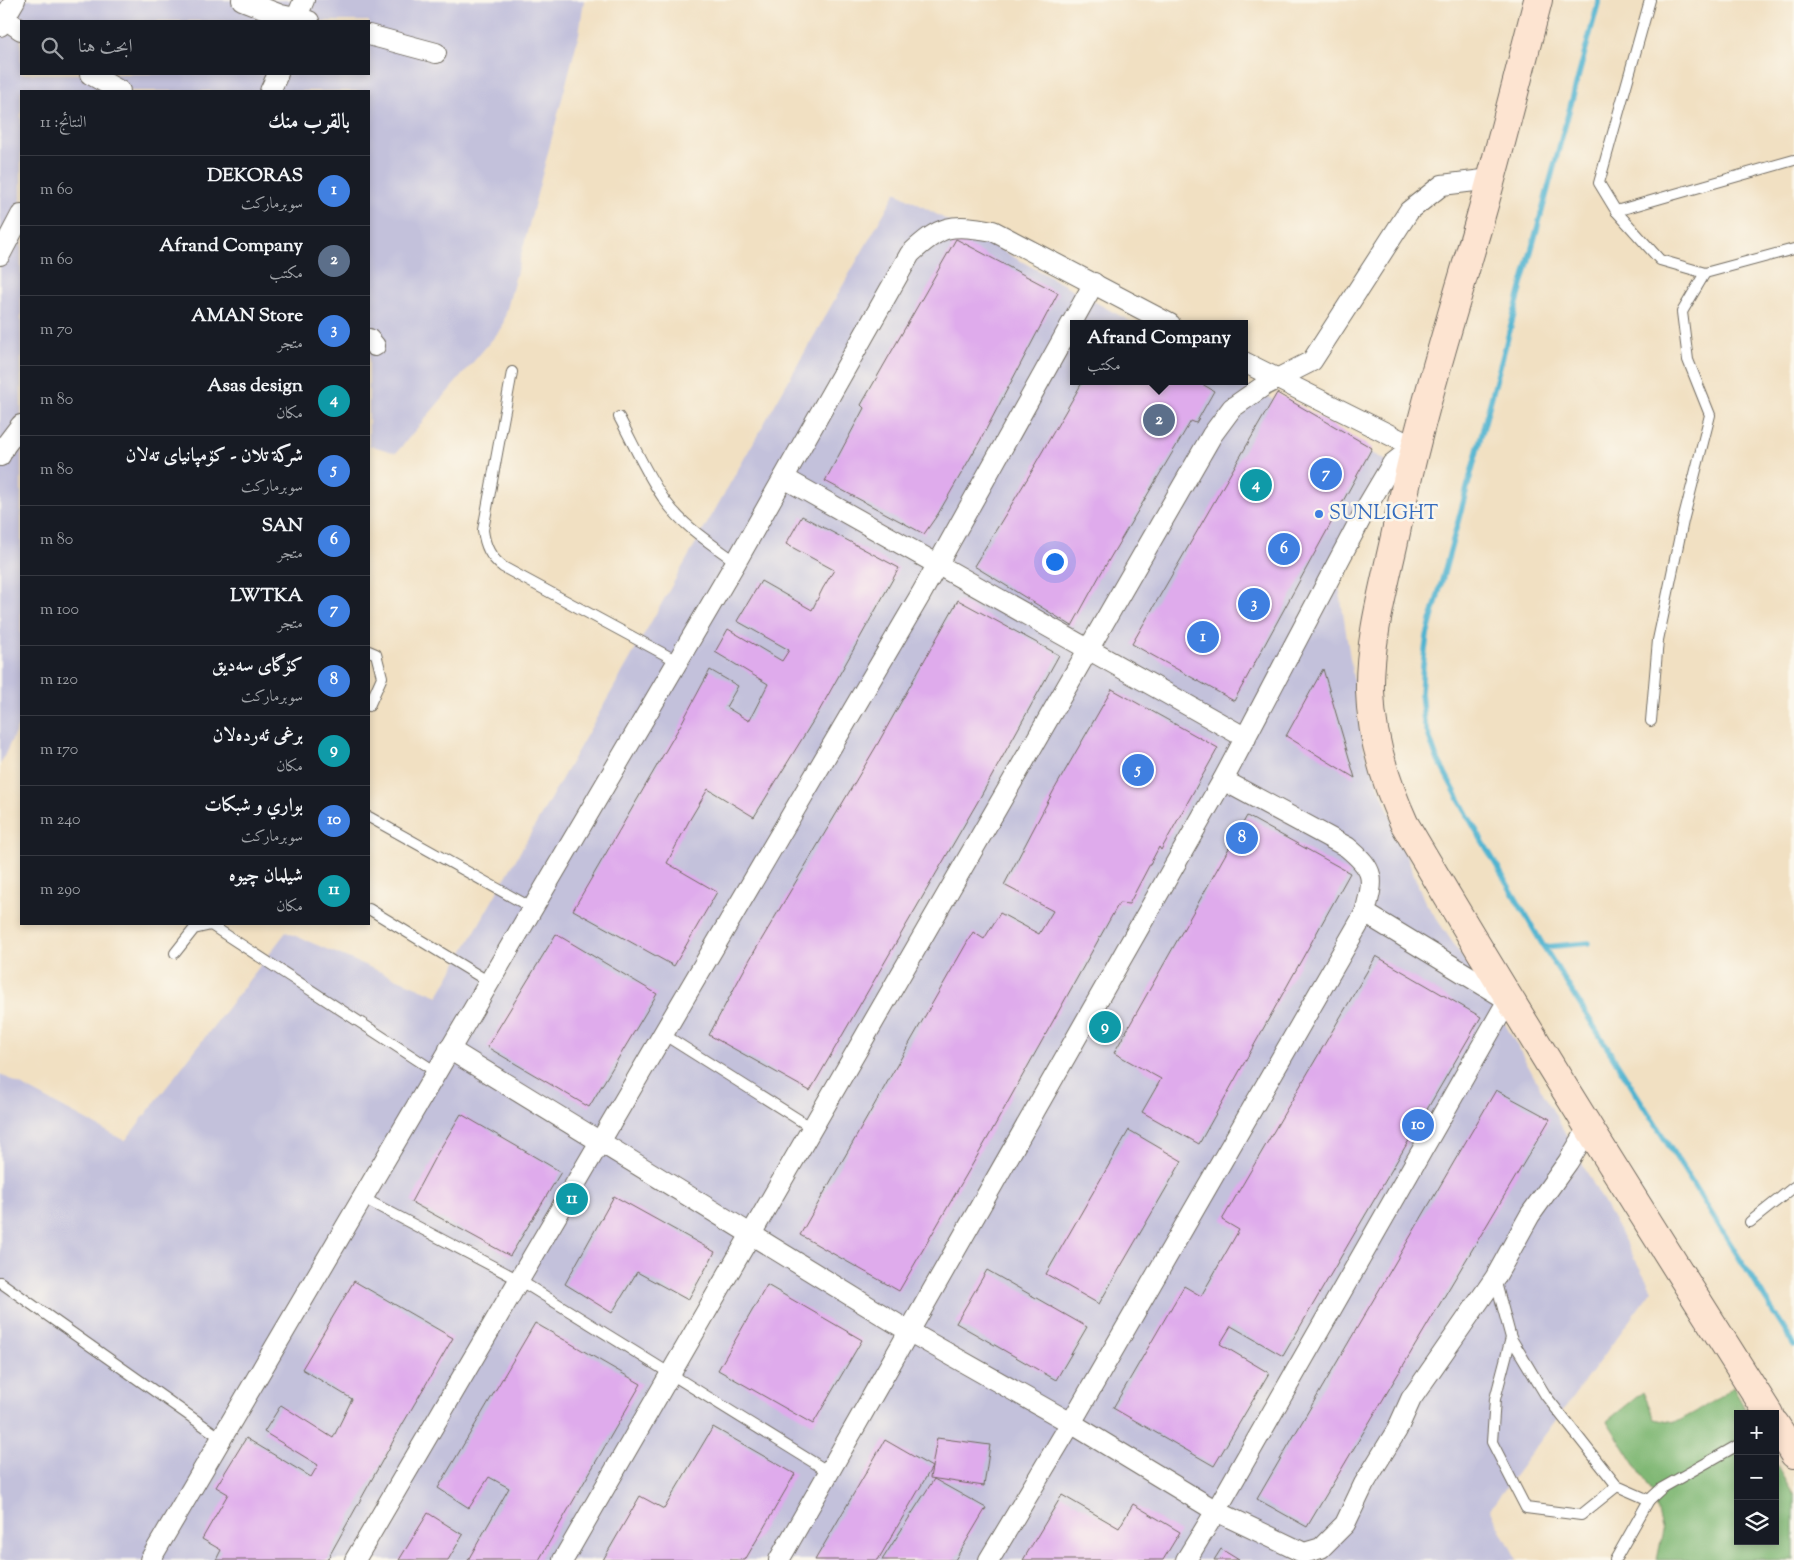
<!DOCTYPE html>
<html lang="ar">
<head>
<meta charset="utf-8">
<style>
	:root { --surface:#171b24; --page:#20242c; --text:#f1f3f6; --muted:#9ea1a6; --line:#363941; --accent:#d690ce }
	body { margin:0; font-family:"Sorts Mill Goudy",Amiri,serif; background:var(--page); color:var(--text); direction:rtl }
	.controls { position:absolute; right:15px; bottom:15px; display:grid; overflow:hidden; border-radius:0px; box-shadow:0 2px 8px #0003 }
	.controls button { width:45px; height:45px; display:grid; place-items:center; padding:0; border:0; border-bottom:1px solid var(--line); background:var(--surface); color:var(--text); font:25px sans-serif }
	.you { position:absolute; left:1054px; top:561px; width:18px; height:18px; margin:-12px; border:4px solid #fff; border-radius:50%; background:#1a73e8; box-shadow:0 0 0 8px #1a73e833 }
	.badge { display:grid; place-items:center; width:32px; height:32px; border-radius:50%; background:var(--accent); color:#fff; font-size:16px; font-weight:700 }
	.pin { position:absolute; translate:-50% -50%; border:2px solid #fff; box-shadow:0 1px 5px #0006 }
	.popup { position:absolute; left:1070px; top:320px; width:178px; height:65px; box-sizing:border-box; display:grid; place-content:center; border-radius:0px; background:var(--surface); filter:drop-shadow(0 1px 4px #0005); font-size:16px; white-space:nowrap; color:var(--muted) }
	.popup b { font-size:19px; color:var(--text) }
	.popup::after { content:''; position:absolute; left:50%; top:100%; margin-left:-10px; border:10px solid transparent; border-top-color:var(--surface) }
	.list { margin:0; padding:0; list-style:none }
	h2 { display:flex; justify-content:space-between; align-items:center; height:65px; margin:0; padding:0 20px; font-size:21px }
	h2 small { font-size:16px; font-weight:400; color:var(--muted) }
	.list li { display:grid; grid-template-columns:32px 1fr auto; gap:15px; align-items:center; box-sizing:border-box; height:70px; padding:0 20px; border-top:1px solid var(--line) }
	.list b { display:block; font-size:19px; white-space:nowrap }
	.list p { margin:0; font-size:16px; white-space:nowrap; color:var(--muted) }
	.list em { font-size:16px; font-style:normal; color:var(--muted) }
	.icon { flex:none; width:28px; height:28px; fill:none; stroke:currentColor; stroke-width:2; stroke-linecap:round; stroke-linejoin:round }
	.map { position:relative; flex:none; width:1794px; height:1560px; overflow:hidden; direction:ltr }
	.search { position:absolute; background:var(--surface); box-shadow:0 2px 8px #0003; left:20px; top:20px; width:350px; height:55px; display:flex; align-items:center; gap:12px; box-sizing:border-box; padding:0 18px; border-radius:0px; color:var(--muted); font-size:19px }
	.panel { position:absolute; background:var(--surface); box-shadow:0 2px 8px #0003; left:20px; top:90px; width:350px; height:835px; border-radius:0px; direction:rtl }
	.map>svg:first-child { display:block }
	.industrial { fill:#c3c1db; fill-rule:evenodd }
	.forest { fill:#80b875; stroke:#567250 }
	.lines { fill:none; stroke-linecap:round; stroke-linejoin:round }
	.stream { stroke:#51b4d0; stroke-width:5.5 }
	.building { fill:#dfabec }
	.lane-casing { stroke:#706a60; stroke-width:12 }
	.street-casing { stroke:#706a60; stroke-width:22 }
	.secondary-casing { stroke:#706a60; stroke-width:30 }
	.lane { stroke:#fff; stroke-width:10 }
	.street { stroke:#fff; stroke-width:20 }
	.secondary { stroke:#fde4d1; stroke-width:28 }
	.shop-dot { fill:#3f7fe0; stroke:#fbf7ec; stroke-width:2 }
	.labels { text-anchor:middle; dominant-baseline:central; stroke-width:5; stroke-linejoin:round; paint-order:stroke }
	.shop-label { font-size:20px; fill:#366cbe; stroke:#fbf7ec; text-anchor:start }
</style>
</head>
<body>
<div class="map">
<svg width="1794" height="1560" viewBox="0 0 1794 1560">
	<rect width="100%" height="100%" fill="#fbf7ec"/>
	<filter id="ink" filterUnits="userSpaceOnUse"><feTurbulence type="fractalNoise" baseFrequency=".02" numOctaves="2"/><feDisplacementMap in="SourceGraphic" scale="10" xChannelSelector="R" yChannelSelector="G"/><feConvolveMatrix kernelMatrix="1 2 1 2 8 2 1 2 1" color-interpolation-filters="sRGB"/></filter>
	<filter id="wash" filterUnits="userSpaceOnUse"><feTurbulence type="fractalNoise" baseFrequency=".0096" numOctaves="4" result="noise"/><feDisplacementMap in="SourceGraphic" scale="20" xChannelSelector="R" yChannelSelector="G"/><feGaussianBlur stdDeviation="1.12" result="paint"/><feColorMatrix in="noise" values="0 0 0 0 0 0 0 0 0 0 0 0 0 0 0 0 0 1.4 0 .05"/><feComposite in="paint" operator="in"/></filter>
	<g filter="url(#wash)">
		<rect width="100%" height="100%" fill="#f1e0c2"/>
		<g class="industrial">
			<path d="M0,0H584L579,34L502,328L396,453L369,445V91H21V720L0,765ZM21,21H369V74H21Z"/>
			<path d="M896,192L1135,324H1074V381H1239L1392,464L1338,580L1364,749L1424,900L1494,1004L1652,1290L1490,1509L1517,1560H0V1074L125,1141L286,932L438,996Z"/>
		</g>
		<path class="forest" d="M1733,1387L1748,1414H1738V1541H1775V1462L1794,1495V1560H1657L1663,1531L1652,1491L1607,1421L1643,1392L1655,1419L1675,1423L1701,1409Z"/>
		<g class="lines">
			<g class="stream">
				<path d="M1599,0L1427,636L1423,665L1421,693L1424,722L1436,756L1469,818L1544,947L1794,1345"/>
				<path d="M1544,947L1589,943"/>
			</g>
		</g>
		<g id="blocks">
			<g class="building">
				<path d="M956,239L1058,293L980,441L938,514L924,534L825,481L864,408L861,405Z"/>
				<path d="M1083,381H1197L1214,391L1196,423L1191,421L1100,575L1072,626L974,566L1035,466H1034Z"/>
				<path d="M1277,393L1372,448L1234,701L1132,644Z"/>
				<path d="M802,516L899,568L818,713L754,817L708,789L689,821L667,863L717,892L674,966L573,910L680,726L710,670L738,686L726,707L749,721L768,684L715,652L728,629L782,661L789,650L737,621L761,581L812,610L823,588L834,570L786,544Z"/>
				<path d="M958,600L1059,655L977,803L810,1091L709,1035L750,959L877,745Z"/>
				<path d="M1323,669L1355,778L1286,736Z"/>
				<path d="M1112,689L1218,748L1161,850L1159,847L1129,904L1119,903L990,1134L899,1291L800,1235L973,932L984,939L1000,913L1039,934L1053,911L1004,885L1054,790Z"/>
				<path d="M1247,816L1350,873L1199,1144L1142,1112L1161,1079L1114,1053Z"/>
				<path d="M556,934L657,994L589,1107L487,1047Z"/>
				<path d="M1376,956L1481,1017L1283,1356L1231,1326L1220,1344L1269,1373L1214,1466L1113,1408L1184,1286L1201,1296L1239,1230L1222,1220Z"/>
				<path d="M1496,1090L1550,1119L1307,1527L1257,1499Z"/>
				<path d="M461,1114L561,1172L510,1256L411,1202L434,1159Z"/>
				<path d="M1129,1130L1182,1161L1099,1304L1046,1274Z"/>
				<path d="M614,1196L715,1252L688,1300L637,1272L612,1313L565,1284Z"/>
				<path d="M987,1270L1087,1327L1056,1380L956,1323Z"/>
				<path d="M354,1281L453,1338L401,1427L327,1560H216L221,1550L202,1539L228,1494L216,1487L246,1438L311,1477L318,1465L264,1432L281,1405L333,1438L352,1399L302,1369Z"/>
				<path d="M767,1285L862,1340L813,1424L718,1370Z"/>
				<path d="M535,1323L641,1384L539,1560H468L509,1488L489,1477L469,1508L438,1488Z"/>
				<path d="M713,1427L795,1474L745,1560H603L640,1496L664,1509Z"/>
				<path d="M937,1438L990,1445L984,1486L930,1478L932,1467L878,1560H815L885,1440L932,1467Z"/>
				<path d="M934,1479L986,1508L955,1560H882Z"/>
				<path d="M1062,1495L1119,1528L1133,1504L1180,1532L1163,1560H1023Z"/>
				<path d="M428,1513L463,1535L448,1560H399Z"/>
				<path d="M1221,1549L1239,1560H1214Z"/>
			</g>
		</g>
	</g>
	<g filter="url(#ink)">
		<use href="#blocks" fill-opacity="0" stroke="#706a60" stroke-width="1"/>
		<g class="lines">
			<defs>
				<g id="lane">
					<path d="M1650,0L1599,183L1616,211L1660,260L1705,273L1794,249"/>
					<path d="M1616,211L1794,160"/>
					<path d="M512,372L483,530C485,546 490,557 503,567L677,661"/>
					<path d="M619,417C634,445 647,476 666,502C684,527 712,544 736,562"/>
					<path d="M369,651L376,654L382,677L369,706"/>
					<path d="M1651,721L1658,640L1683,521L1710,415L1688,360L1682,312L1705,273"/>
					<path d="M369,817L532,908"/>
					<path d="M369,909L489,982"/>
					<path d="M175,953L194,929L211,925L436,1072"/>
					<path d="M663,1034L812,1128"/>
					<path d="M363,1198L519,1280L829,1472"/>
					<path d="M1750,1222L1794,1187"/>
					<path d="M1495,1279L1511,1338L1546,1396L1617,1486L1649,1500L1662,1488L1738,1445"/>
					<path d="M0,1282L221,1438"/>
					<path d="M1511,1338L1495,1399L1492,1442L1526,1508L1581,1515L1617,1486"/>
					<path d="M1615,1560L1649,1500"/>
				</g>
				<g id="street">
					<path d="M242,0L281,15L309,21"/>
					<path d="M5,19L21,30"/>
					<path d="M295,21L304,0"/>
					<path d="M0,26L15,0"/>
					<path d="M369,35L436,53"/>
					<path d="M90,74L120,91"/>
					<path d="M270,91L278,74"/>
					<path d="M0,255L21,215"/>
					<path d="M369,339L375,346"/>
					<path d="M0,456L5,446L21,425"/>
					<path d="M784,478L1246,738"/>
					<path d="M1223,780L1347,847C1376,871 1374,878 1365,913"/>
					<path d="M449,1049L910,1332L1071,1423L1216,1511L1304,1553L1321,1548L1345,1524L1364,1484L1397,1430L1411,1399L1495,1278L1530,1215L1568,1162L1588,1129"/>
					<path d="M150,1560L736,562L910,254C941,225 951,223 993,231L1170,324"/>
					<path d="M355,1560L921,594L1094,283"/>
					<path d="M563,1560L1212,435L1232,408L1265,385L1312,361L1409,211L1442,185L1491,179"/>
					<path d="M779,1560L1223,780L1369,503L1392,464L1414,447L1244,362"/>
					<path d="M989,1560L1071,1423L1365,913L1508,1000L1216,1511L1186,1560"/>
				</g>
				<g id="secondary">
					<path d="M1538,0C1519,73 1501,146 1480,219C1450,322 1417,426 1396,532C1385,584 1369,638 1370,691C1371,738 1385,781 1404,823C1521,1022 1645,1218 1769,1414"/>
					<path d="M1775,1424L1794,1454"/>
				</g>
			</defs>
			<use href="#lane" class="lane-casing"/>
			<use href="#street" class="street-casing"/>
			<use href="#secondary" class="secondary-casing"/>
			<use href="#lane" class="lane"/>
			<use href="#street" class="street"/>
			<use href="#secondary" class="secondary"/>
		</g>
	</g>
	<circle class="shop-dot" cx="1319" cy="514" r="5"/>
	<g class="labels">
		<g class="shop-label">
			<text x="1329" y="514">SUNLIGHT</text>
		</g>
	</g>
</svg>
<div class="controls">
<button>+</button>
<button>−</button>
<button><svg class="icon" aria-label="layers" viewBox="0 0 24 24"><path d="M12 4l9 5-9 5-9-5zM3 14l9 5 9-5"/></svg></button>
</div>
<div class="you"></div>
<div class="pin badge" style="left:1203px;top:637px;background:#3f7fe0">1</div>
<div class="pin badge" style="left:1159px;top:420px;background:#5c6f8a">2</div>
<div class="popup"><b>Afrand Company</b>مكتب</div>
<div class="pin badge" style="left:1254px;top:604px;background:#3f7fe0">3</div>
<div class="pin badge" style="left:1256px;top:485px;background:#0f9aa8">4</div>
<div class="pin badge" style="left:1138px;top:770px;background:#3f7fe0">5</div>
<div class="pin badge" style="left:1284px;top:549px;background:#3f7fe0">6</div>
<div class="pin badge" style="left:1326px;top:474px;background:#3f7fe0">7</div>
<div class="pin badge" style="left:1242px;top:838px;background:#3f7fe0">8</div>
<div class="pin badge" style="left:1105px;top:1027px;background:#0f9aa8">9</div>
<div class="pin badge" style="left:1418px;top:1125px;background:#3f7fe0">10</div>
<div class="pin badge" style="left:572px;top:1199px;background:#0f9aa8">11</div>
<div class="search"><svg class="icon" aria-label="search" viewBox="0 0 24 24"><circle cx="10" cy="10" r="6"/><path d="M15 15l6 6"/></svg>ابحث هنا</div>
<section class="panel">
<h2>بالقرب منك<small>النتائج: 11</small></h2>
<ul class="list">
<li><span class="badge" style="background:#3f7fe0">1</span><div><b>DEKORAS</b><p>سوبرماركت</p></div><em>60 m</em></li>
<li><span class="badge" style="background:#5c6f8a">2</span><div><b>Afrand Company</b><p>مكتب</p></div><em>60 m</em></li>
<li><span class="badge" style="background:#3f7fe0">3</span><div><b>AMAN Store</b><p>متجر</p></div><em>70 m</em></li>
<li><span class="badge" style="background:#0f9aa8">4</span><div><b>Asas design</b><p>مكان</p></div><em>80 m</em></li>
<li><span class="badge" style="background:#3f7fe0">5</span><div><b>شركة تلان - کۆمپانیای تەلان</b><p>سوبرماركت</p></div><em>80 m</em></li>
<li><span class="badge" style="background:#3f7fe0">6</span><div><b>SAN</b><p>متجر</p></div><em>80 m</em></li>
<li><span class="badge" style="background:#3f7fe0">7</span><div><b>LWTKA</b><p>متجر</p></div><em>100 m</em></li>
<li><span class="badge" style="background:#3f7fe0">8</span><div><b>کۆگای سەدیق</b><p>سوبرماركت</p></div><em>120 m</em></li>
<li><span class="badge" style="background:#0f9aa8">9</span><div><b>برغی ئەردەلان</b><p>مكان</p></div><em>170 m</em></li>
<li><span class="badge" style="background:#3f7fe0">10</span><div><b>بواري و شبكات</b><p>سوبرماركت</p></div><em>240 m</em></li>
<li><span class="badge" style="background:#0f9aa8">11</span><div><b>شيلمان چیوه</b><p>مكان</p></div><em>290 m</em></li>
</ul>
</section>
</div>
</body>
</html>
